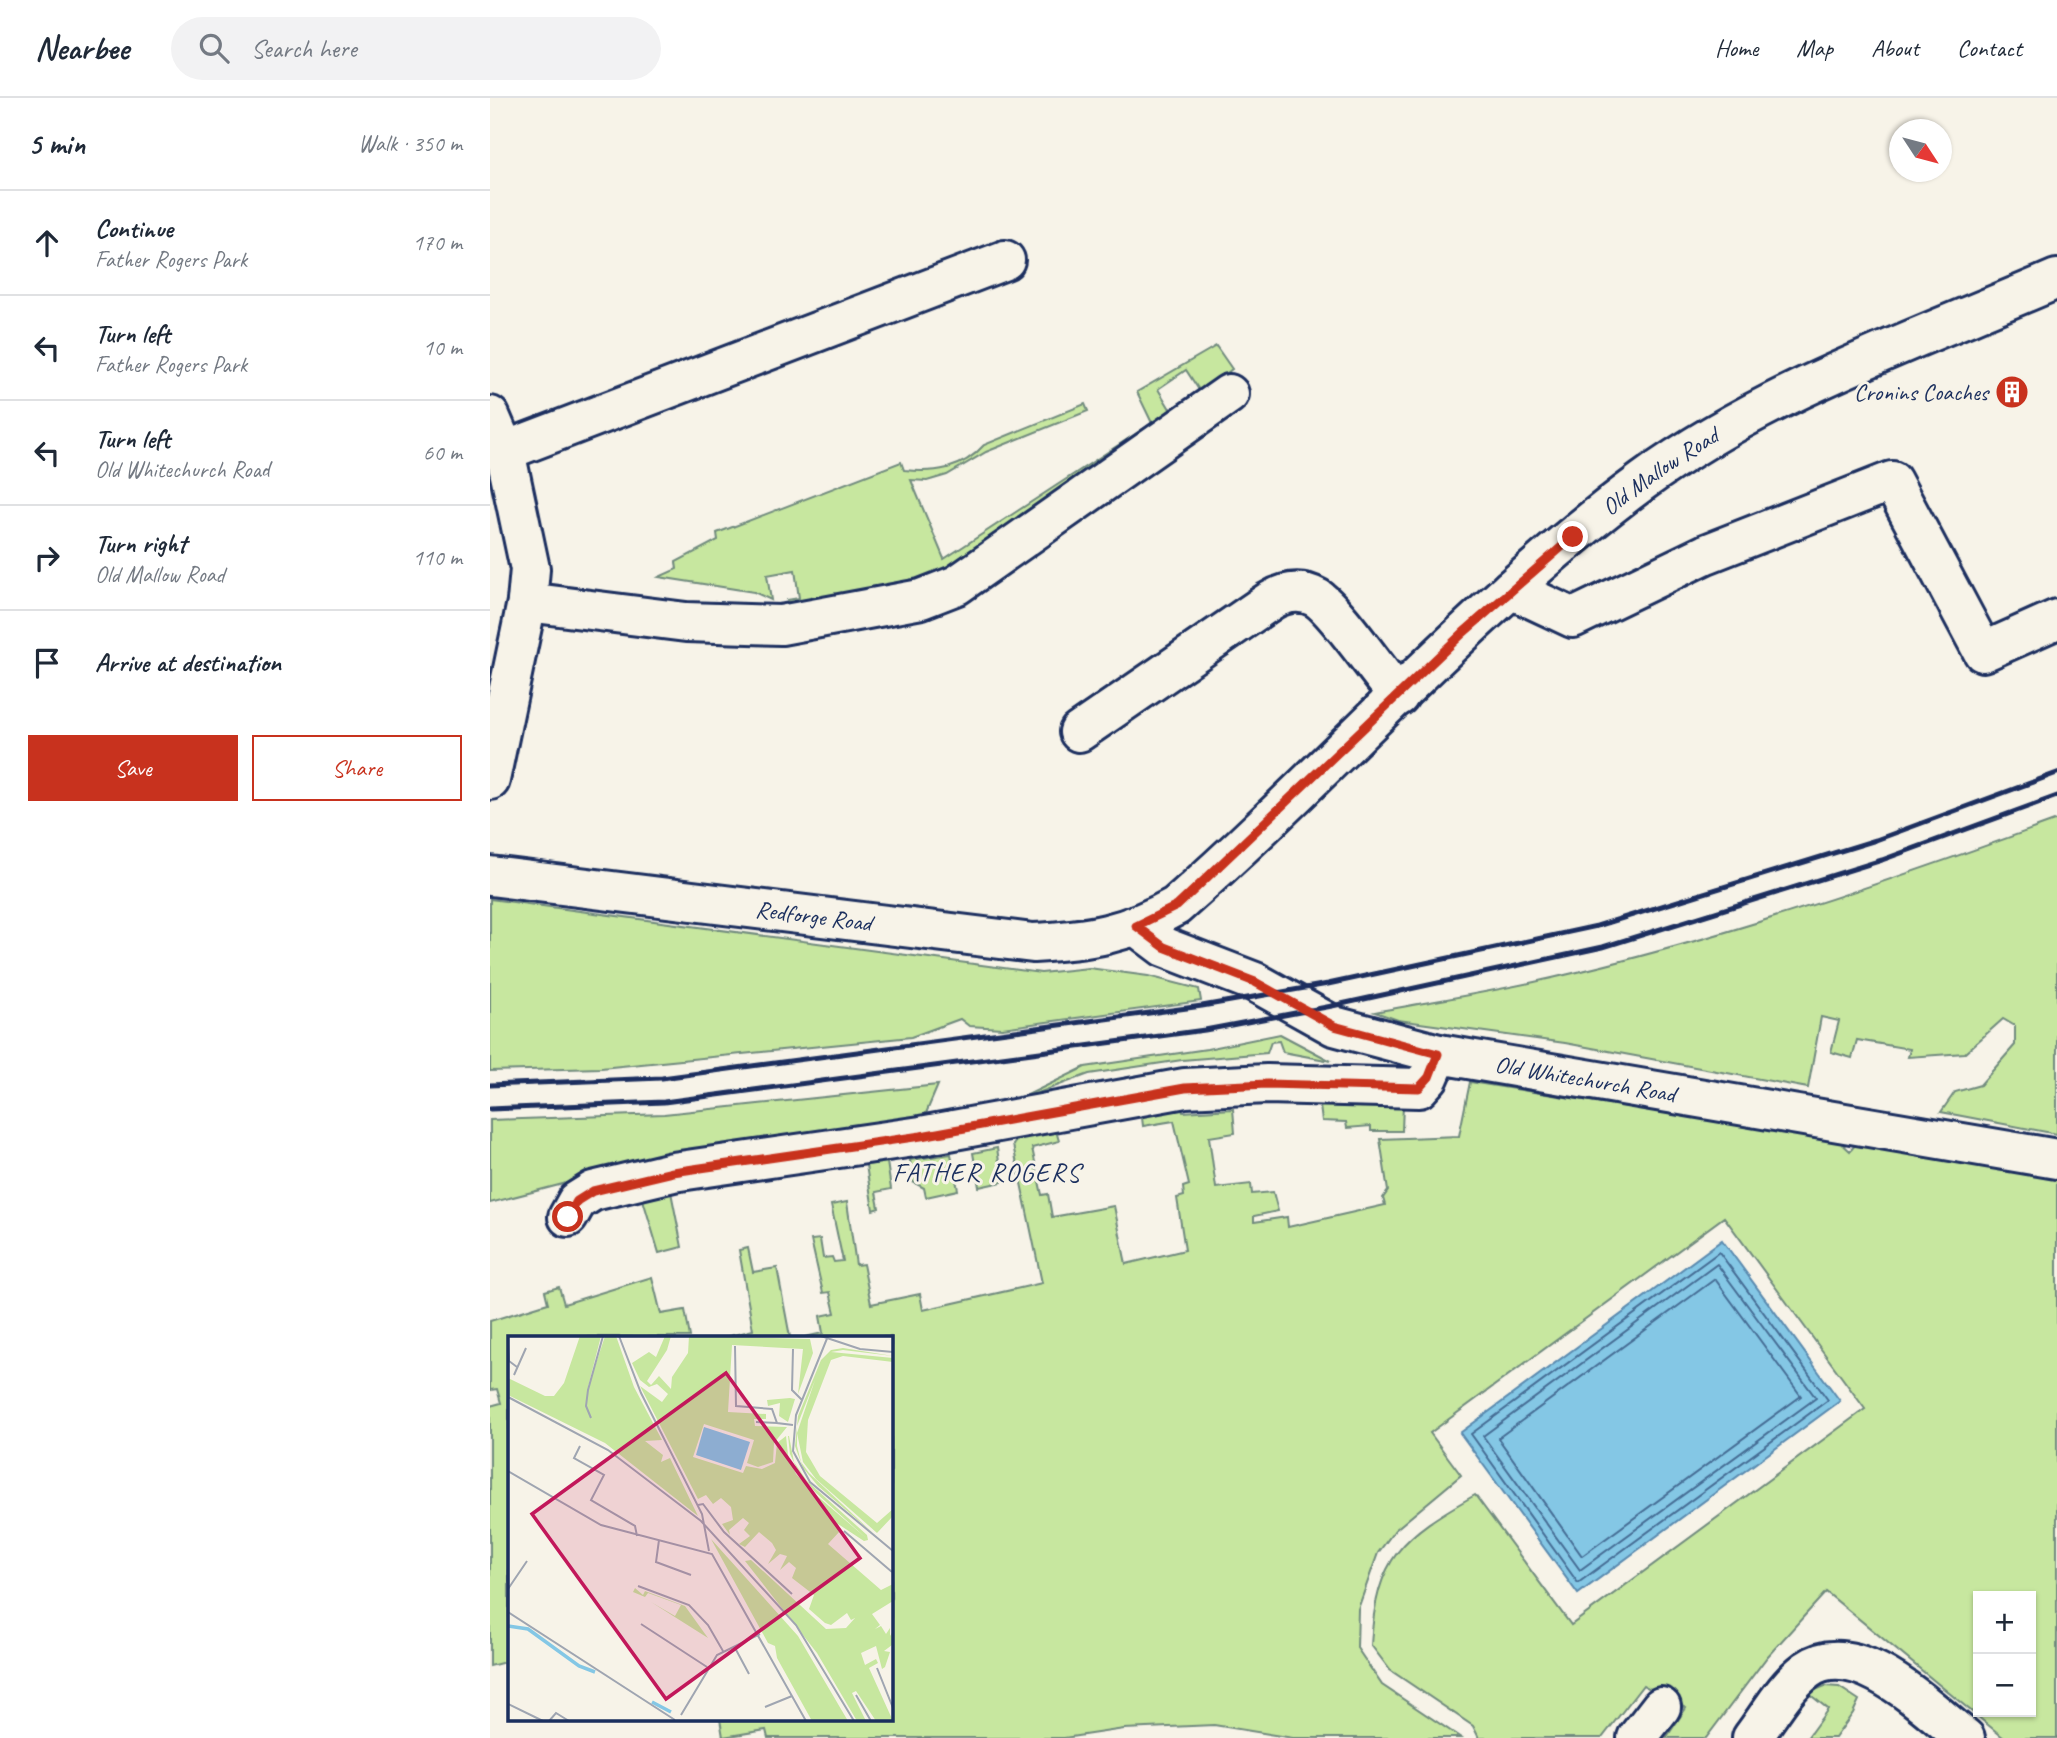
<!DOCTYPE html>
<html lang="en">
<head>
<meta charset="utf-8">
<style>
	:root { --surface:#fff; --page:#f2f2f3; --text:#1f2937; --muted:#747a83; --line:#e0e1e3; --accent:#c8321e }
	body { margin:0; font-family:Caveat,sans-serif; background:var(--page); color:var(--text) }
	.controls { position:absolute; right:21px; bottom:21px; display:grid; overflow:hidden; border-radius:0px; box-shadow:0 2px 5px #0004 }
	.controls button { width:63px; height:63px; display:grid; place-items:center; padding:0; border:0; border-bottom:2px solid var(--line); background:var(--surface); color:var(--text); font:35px sans-serif }
	.compass { position:absolute; left:1399px; top:21px; width:63px; height:63px; border-radius:50%; background:var(--surface); box-shadow:0 2px 5px #0004; rotate:126deg }
	.stop { position:absolute; width:21px; height:21px; margin:-16px; border:5px solid #c8321e; border-radius:50%; background:#fff }
	.stop.end { background:#c8321e; border-color:#fff; box-shadow:0 2px 7px #0008 }
	.list { margin:0; padding:0; list-style:none }
	h2 { display:flex; justify-content:space-between; align-items:center; height:91px; margin:0; padding:0 28px; font-size:30px }
	h2 small { font-size:23px; font-weight:400; color:var(--muted) }
	.list li { display:grid; grid-template-columns:46px 1fr auto; gap:21px; align-items:center; box-sizing:border-box; height:105px; padding:0 28px; border-top:2px solid var(--line) }
	.list b { display:block; font-size:26px; white-space:nowrap }
	.list p { margin:0; font-size:23px; white-space:nowrap; color:var(--muted) }
	.list em { font-size:23px; font-style:normal; color:var(--muted) }
	.actions { display:flex; gap:14px; padding:21px 28px }
	.actions a { flex:1; padding:16px 0; border:2px solid var(--accent); border-radius:0px; text-align:center; font-size:24px; color:var(--accent) }
	.actions .main { background:var(--accent); color:#fff }
	.icon { flex:none; width:38px; height:38px; fill:none; stroke:currentColor; stroke-width:2; stroke-linecap:round; stroke-linejoin:round }
	.map { position:relative; flex:none; width:1567px; height:1640px; overflow:hidden }
	header { display:flex; align-items:center; gap:42px; box-sizing:border-box; height:98px; padding:0 35px; background:var(--surface); border-bottom:2px solid var(--line) }
	header strong { font-size:33px }
	nav { display:flex; gap:38px; margin-inline-start:auto; font-size:24px }
	.search { width:490px; height:63px; background:var(--page); display:flex; align-items:center; gap:18px; box-sizing:border-box; padding:0 24px; border-radius:38px; color:var(--muted); font-size:26px }
	main { display:flex }
	aside { flex:1; background:var(--surface) }
	.map>svg:first-child { display:block }
	.green { fill:#c7e79f; stroke:#718b7e; stroke-width:2; fill-rule:evenodd }
	.water { fill:#84c7e5; stroke:#5a8aaf; stroke-width:2 }
	.lines { fill:none; stroke-linecap:round; stroke-linejoin:round }
	.shore { stroke:#456c94; stroke-width:2 }
	.minor-casing { stroke:#1b2f5e; stroke-width:44 }
	.minor { stroke:#f7f3e8; stroke-width:38 }
	.rail { stroke:#1b2f5e; stroke-width:5 }
	.route { stroke:#c8321e; stroke-width:9 }
	.labels { text-anchor:middle; dominant-baseline:central; stroke-width:6; stroke-linejoin:round; paint-order:stroke }
	.poi-label { font-size:24px; fill:#1b2f5e; stroke:#f7f3e8; text-anchor:end }
	.street-label { font-size:24px; fill:#1b2f5e; stroke:#f7f3e8 }
	.neighbourhood-label { font-size:26px; letter-spacing:2px; fill:#1b2f5e; stroke:#f7f3e8 }
	.inset-river { fill:none; stroke:#84c7e5; stroke-width:3.5 }
	.inset-road { fill:none; stroke:#9fa5b1; stroke-width:2 }
	.view { fill:#c2185b; fill-opacity:0.15; stroke:#c2185b; stroke-width:3.5 }
	.inset-edge { fill:none; stroke:#1b2f5e; stroke-width:3.5 }
</style>
</head>
<body>
<header>
<strong>Nearbee</strong>
<div class="search"><svg class="icon" aria-label="search" viewBox="0 0 24 24"><circle cx="10" cy="10" r="6"/><path d="M15 15l6 6"/></svg>Search here</div>
<nav><a>Home</a><a>Map</a><a>About</a><a>Contact</a></nav>
</header>
<main>
<aside>
<h2>5 min<small>Walk · 350 m</small></h2>
<ul class="list">
<li><svg class="icon" aria-label="ahead" viewBox="0 0 24 24"><path d="M12 20V5M6 11l6-6 6 6"/></svg><div><b>Continue</b><p>Father Rogers Park</p></div><em>170 m</em></li>
<li><svg class="icon" aria-label="left" viewBox="0 0 24 24"><path d="M17 20v-9H6M10 6l-5 5 5 5"/></svg><div><b>Turn left</b><p>Father Rogers Park</p></div><em>10 m</em></li>
<li><svg class="icon" aria-label="left" viewBox="0 0 24 24"><path d="M17 20v-9H6M10 6l-5 5 5 5"/></svg><div><b>Turn left</b><p>Old Whitechurch Road</p></div><em>60 m</em></li>
<li><svg class="icon" aria-label="right" viewBox="0 0 24 24"><path d="M7 20v-9h11M14 6l5 5-5 5"/></svg><div><b>Turn right</b><p>Old Mallow Road</p></div><em>110 m</em></li>
<li><svg class="icon" aria-label="arrive" viewBox="0 0 24 24"><path d="M6 21V4h12l-3 4 3 4H6"/></svg><div><b>Arrive at destination</b></div></li>
</ul>
<div class="actions"><a class="main">Save</a><a>Share</a></div>
</aside>
<div class="map">
<svg width="1567" height="1640" viewBox="0 0 1567 1640">
	<rect width="100%" height="100%" fill="#f7f3e8"/>
	<filter id="ink" filterUnits="userSpaceOnUse"><feTurbulence type="fractalNoise" baseFrequency=".0143" numOctaves="2"/><feDisplacementMap in="SourceGraphic" scale="14" xChannelSelector="R" yChannelSelector="G"/><feConvolveMatrix kernelMatrix="1 2 1 2 8 2 1 2 1" color-interpolation-filters="sRGB"/></filter>
	<g filter="url(#ink)">
		<g class="green">
			<path d="M726,248L742,271L711,295L696,272L668,291L683,316L457,471L433,482L299,508L297,502L309,500L305,472L277,477L281,502L264,494L169,479L187,471L186,464L228,442L227,435L411,364L414,372C445,375 472,372 494,347L595,306L598,313L496,354L457,377L437,383L421,382L454,461L662,325L647,294Z"/>
			<path d="M1567,722V1036L1451,1014L1465,994L1490,987L1525,947V928L1513,921L1475,955L1418,959L1420,951L1367,942L1362,960L1341,954L1349,923L1331,919L1318,990L1075,945L908,922L885,914C943,903 1003,894 1062,880C1233,841 1402,782 1567,722Z"/>
			<path d="M0,801L551,875L599,870L658,878L709,891L711,903L512,930L479,928L470,921L421,939L111,970L0,973Z"/>
			<path d="M790,936L841,963L793,954L789,943L781,944L777,955L692,962L599,976L521,1005L595,969L717,951Z"/>
			<path d="M980,984L1348,1042L1360,1053L1366,1046L1567,1081V1640H1514L1336,1494L1277,1559L1216,1640H1176L1196,1610L1153,1587L1112,1640H989L983,1628L900,1572L881,1547C886,1459 912,1438 985,1397L1081,1527L1375,1311L1234,1119L940,1335L971,1377L905,1432L888,1455L868,1511L867,1550L892,1587L971,1640H803L724,1627L634,1631L574,1640H278L276,1632L233,1639L230,1621H401V1239H315L333,1235L330,1218L345,1215L340,1194L333,1195L321,1142L330,1141L333,1160L342,1159L344,1164L353,1163L341,1107L357,1104L366,1167L373,1166L381,1206L430,1196L433,1212L552,1185L523,1047L535,1032L564,1026L569,1043L542,1050L552,1097L558,1096L562,1119L624,1108L636,1166L695,1152L687,1100L694,1098L693,1089L699,1087L684,1023L653,1028L651,1011L691,1008L693,1014L743,1011L745,1035L719,1039L726,1090L761,1086L762,1096L783,1094L788,1113L764,1118V1124L797,1119L798,1129L895,1107L893,1100L898,1093L890,1041L969,1038ZM1488,1498H1541V1614H1488Z"/>
			<path d="M448,987L431,1027L169,1061L0,1105V1022L174,1016Z"/>
			<path d="M829,1001L913,1006L912,1033H881V1028L857,1030L856,1024L832,1023Z"/>
			<path d="M507,1050L512,1084L489,1089L483,1055Z"/>
			<path d="M461,1056L468,1092L436,1099L434,1090L423,1084L420,1062Z"/>
			<path d="M397,1064L401,1091L386,1094L389,1110L383,1112L376,1067Z"/>
			<path d="M180,1089L192,1149L169,1155L151,1095Z"/>
			<path d="M258,1150L263,1174L287,1170L300,1239H236L263,1232L249,1152Z"/>
			<path d="M162,1179L171,1216L195,1212L200,1239H19V1563L0,1568V1308L11,1305L7,1291L0,1292V1223L58,1205L55,1193L69,1189L74,1206Z"/>
			<path d="M1335,1588L1349,1589L1369,1602L1363,1615L1345,1640H1317L1338,1611L1318,1595Z"/>
		</g>
		<path class="water" d="M1232,1142L1350,1303L1088,1496L970,1335Z"/>
		<g class="lines">
			<g class="shore">
				<path d="M1229,1154L1338,1302L1088,1485L981,1336Z"/>
				<path d="M1227,1166L1326,1300L1090,1472L993,1338Z"/>
				<path d="M1225,1181L1311,1298L1092,1458L1008,1340Z"/>
			</g>
			<defs>
				<g id="minor">
					<path d="M0,318L15,353L40,471L37,504L0,682"/>
					<path d="M15,353L515,162"/>
					<path d="M1021,491L1083,520L1216,456L1402,383L1493,554L1567,521"/>
					<path d="M37,504L196,524L291,527L431,501L467,487L739,296"/>
					<path d="M589,634L780,503C795,494 811,491 827,500C847,513 889,576 909,598"/>
					<path id="s1" d="M0,778L543,845C599,842 637,836 686,808C844,669 983,508 1153,383C1276,293 1428,241 1567,181"/>
					<path id="s2" d="M646,828L674,849L765,884L844,928L949,956L1567,1061"/>
					<path d="M78,1119L87,1103L103,1093L183,1074L431,1038L695,990L777,986L929,990L939,979L949,956"/>
					<path d="M1147,1640L1171,1609"/>
					<path d="M1262,1640C1279,1618 1294,1589 1317,1572C1366,1537 1438,1611 1475,1640"/>
				</g>
			</defs>
			<use href="#minor" class="minor-casing"/>
			<use href="#minor" class="minor"/>
			<g class="rail">
				<path d="M0,987L172,980L712,908L838,886L1107,828L1386,742L1567,675"/>
				<path d="M0,1011L174,1004L715,932L842,908L1113,849L1392,762L1567,698"/>
			</g>
		</g>
	</g>
	<g class="lines" filter="url(#ink)">
		<path class="route" d="M78,1119L87,1103L103,1093L183,1074L431,1038L695,990L777,986L929,990L939,979L948,956L844,928L765,884L674,849L646,828L687,808L706,790L973,535L1083,439"/>
	</g>
	<defs>
		<symbol id="building-disc" viewBox="-11 -11 22 22"><circle r="9.5" fill="#c8321e" stroke="#f7f3e8"/><path d="M-4-6H4V6H1V3H-1V6H-4ZM-2.5-4.3h1.7v1.8h-1.7ZM.8-4.3h1.7v1.8H.8ZM-2.5-1h1.7V.8h-1.7ZM.8-1h1.7V.8H.8Z" fill="#fff"/></symbol>
	</defs>
	<g fill-rule="evenodd">
		<use href="#building-disc" x="1503" y="275" width="38" height="38"/>
	</g>
	<g class="labels">
		<g class="poi-label">
			<text x="1498" y="294">Cronins Coaches</text>
		</g>
		<g class="street-label">
			<text stroke="none"><textPath href="#s1" startOffset="1348">Old Mallow Road</textPath></text>
			<text stroke="none"><textPath href="#s1" startOffset="326">Redforge Road</textPath></text>
			<text stroke="none"><textPath href="#s2" startOffset="480">Old Whitechurch Road</textPath></text>
		</g>
		<g class="neighbourhood-label">
			<text x="497" y="1074">FATHER ROGERS</text>
		</g>
	</g>
	<g transform="translate(18 1238)">
		<rect width="385" height="385" fill="#f7f3e8"/>
		<path d="M72,0H93L79,55L97,0H108L126,51L154,104L137,105L155,119L153,126L162,122L190,180L97,107L0,59V42L37,60H46L56,47ZM157,0H163L159,14L139,45L143,49L151,40L163,53L164,41L180,17L181,0L302,3L305,17L290,58L295,13L224,9L220,76L258,78V83H246L247,90L279,91L266,107L265,126L250,131L239,127L246,104L196,88L185,121L235,137L238,130L254,133L267,127L269,107L278,100L280,119L288,138L307,158L358,202L307,156L290,135L282,118L280,100H281L286,126L299,145L359,199L360,204L356,205L330,188L332,195L320,208L373,254L385,248V265L364,278L372,289L367,293L373,290L378,298L382,292V300L385,295L384,309L376,315L382,316L377,331L374,333L368,310L353,317L357,329L368,323L370,327L361,332L385,385H368L348,355L344,357L358,385H349L309,317L237,225L243,224L318,293L338,292L347,282L343,284L339,277L323,289L317,287L301,273L306,259L284,242L288,232L281,226L272,234L279,220L272,218L260,228L268,214L264,207L251,196L237,211L231,208L242,200L236,194L241,187L235,182L221,194L222,199L214,188L225,184L223,171L213,162L205,168L198,159L190,163L132,50L154,66L160,58L149,48L141,51L132,44L124,27L141,16L148,21ZM335,12L385,20L335,14L323,16L385,22V26L335,20L323,24L300,84L298,116L312,140L369,187L385,173V180L369,197L308,143L295,126L289,97L307,44L289,90V110L293,126L301,137L366,198L310,150L295,132L287,110L290,80L313,24L323,14ZM282,62L287,63L280,86L271,80L272,67L260,70L259,64ZM203,203L290,300L340,385H304L269,322L267,310L260,307ZM127,252L135,259L137,255L177,270L200,302L143,266L167,280L173,269L140,257L137,261L125,256Z" fill="#c7e79f"/>
		<path d="M196,91L242,106L233,134L188,119Z" fill="#84c7e5"/>
		<path class="inset-river" d="M0,290L20,293L71,330L87,336M144,366L163,376"/>
		<path class="inset-road" d="M111,0L133,57L194,178L201,215M313,0L352,13L385,16M320,0L288,79L285,115L302,146L385,215M0,8L1,25L9,31M227,10L228,70L264,73L269,87L285,89M285,13L284,54L294,64M6,39L18,12M0,61L100,114L193,185L288,289L346,385M83,82L78,70L80,54L95,0M248,86L269,87M72,110L66,122L96,139L83,164L127,190L129,200M0,135L93,189L204,218L298,385M190,169L195,168L216,196L284,258M336,195L384,236M151,204L148,226L183,239M130,250L181,269L200,289L215,315M0,253L19,225M0,276L167,384M133,288L199,331M226,310L241,338M369,332L385,372M348,359L363,385M0,368L35,385M257,371L284,360M173,379L209,319L252,298M41,385L48,377L61,385"/>
		<path class="view" d="M218,37L352,222L158,363L24,178Z"/>
		<rect width="385" height="385" class="inset-edge"/>
	</g>
</svg>
<div class="controls">
<button>+</button>
<button>−</button>
</div>
<svg class="compass" viewBox="-18 -18 36 36"><path d="M0-13l5 13h-10z" fill="#e53935"/><path d="M0 13l5-13h-10z" fill="#747a83"/></svg>
<div class="stop" style="left:78px;top:1119px"></div>
<div class="stop end" style="left:1083px;top:439px"></div>
</div>
</main>
</body>
</html>
